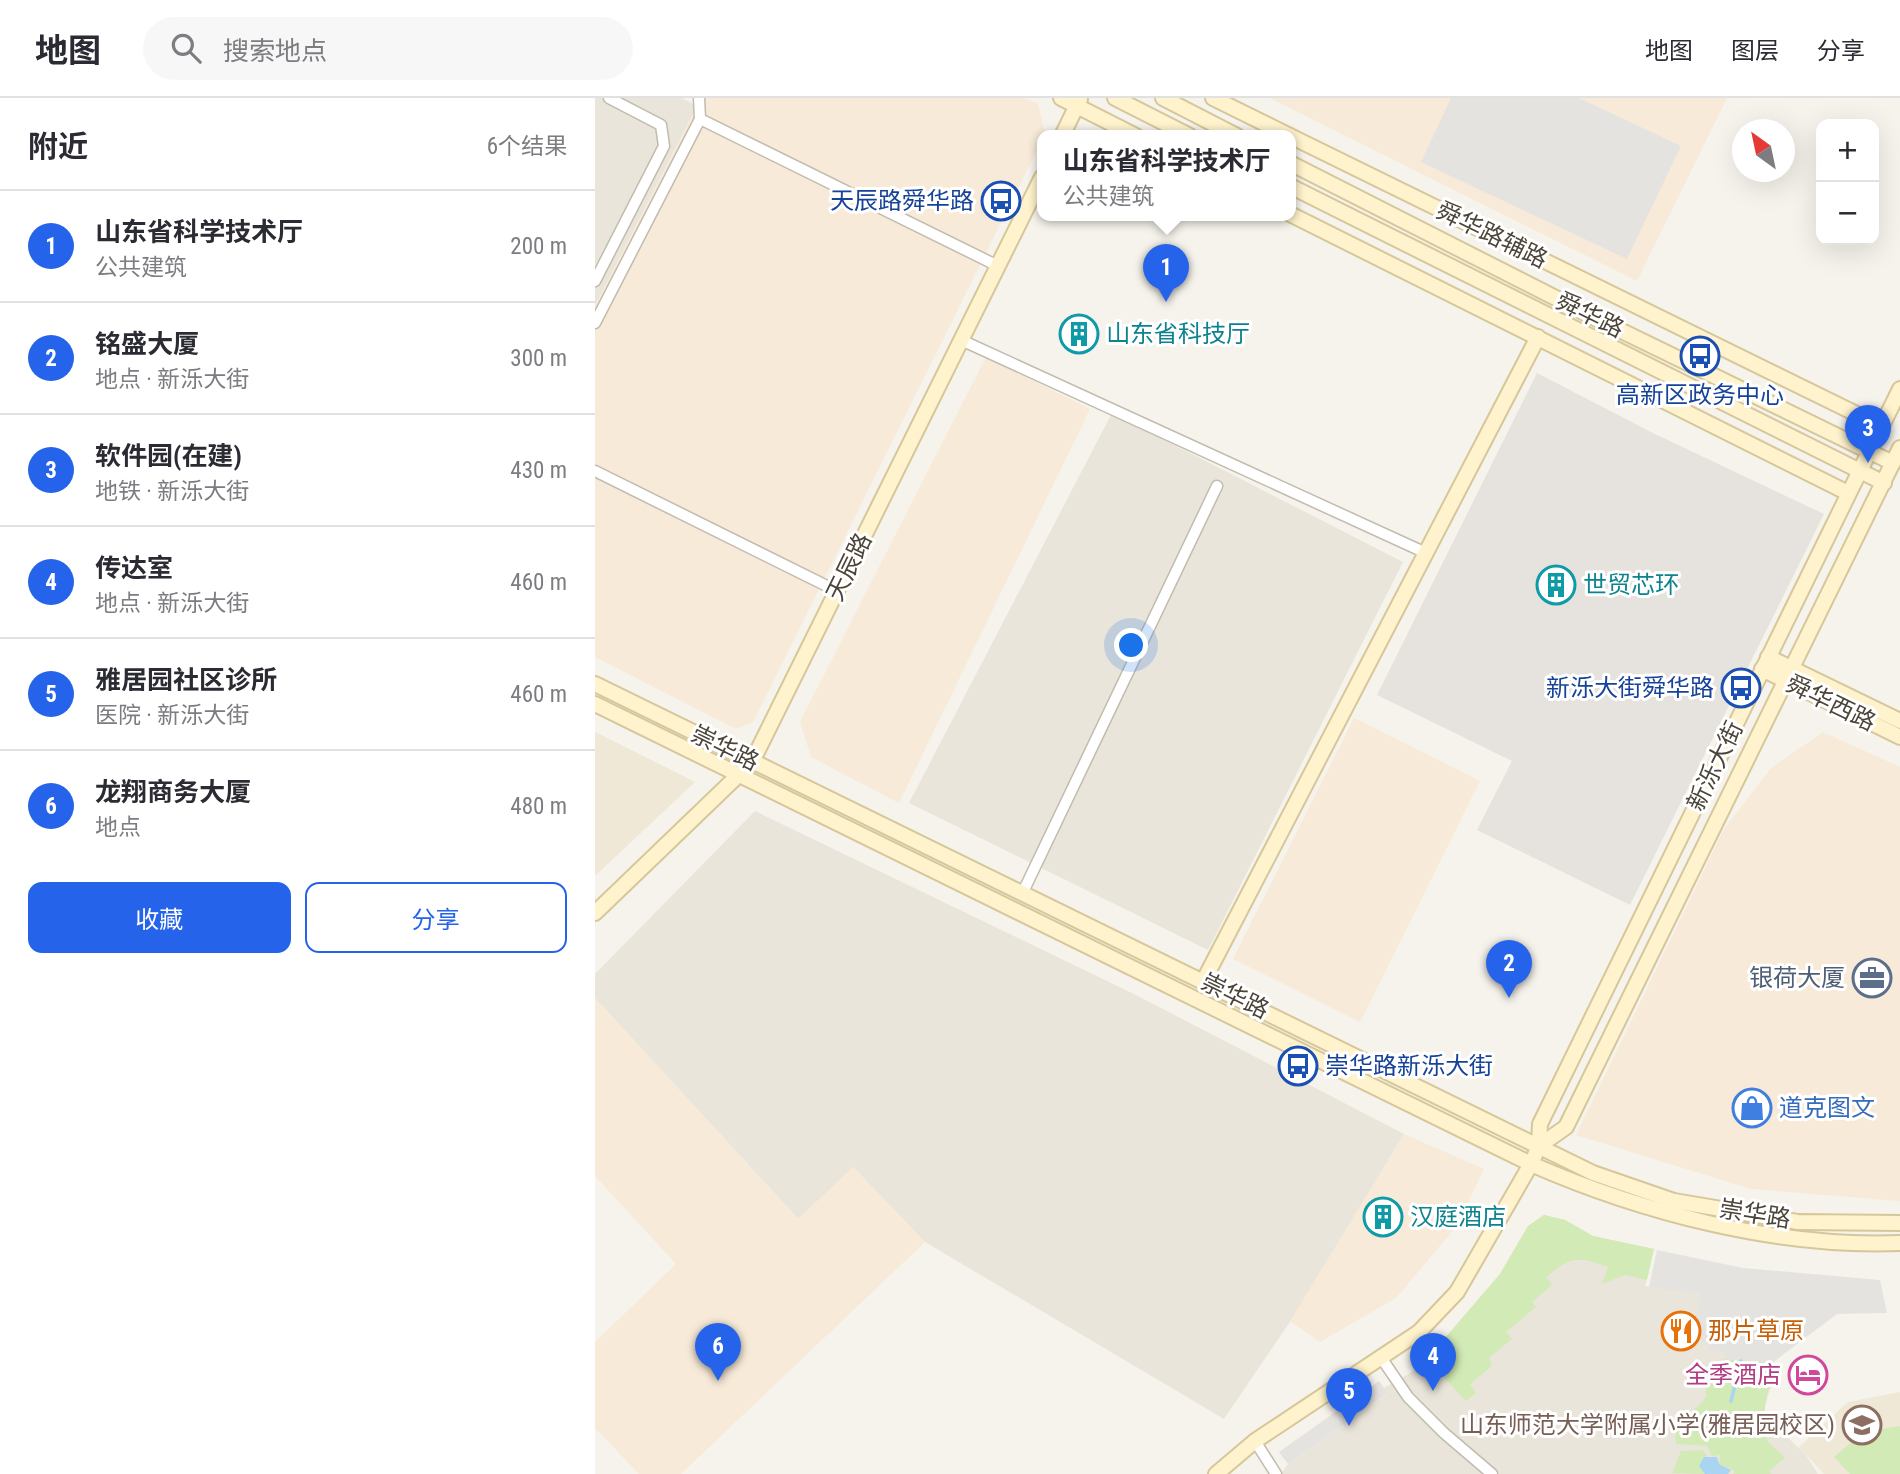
<!DOCTYPE html>
<html lang="zh">
<head>
<meta charset="utf-8">
<style>
	:root { --surface:#fff; --page:#f7f7f7; --text:#2b2b33; --muted:#7c7c81; --line:#e1e1e2; --accent:#2563eb }
	body { margin:0; font-family:"Roboto Condensed","Noto Sans SC",sans-serif; background:var(--page); color:var(--text) }
	.controls { position:absolute; right:21px; top:21px; display:grid; overflow:hidden; border-radius:14px; box-shadow:0 7px 28px #0002 }
	.controls button { width:63px; height:63px; display:grid; place-items:center; padding:0; border:0; border-bottom:2px solid var(--line); background:var(--surface); color:var(--text); font:35px sans-serif }
	.compass { position:absolute; left:1137px; top:21px; width:63px; height:63px; border-radius:50%; background:var(--surface); box-shadow:0 7px 28px #0002; rotate:327deg }
	.you { position:absolute; left:537px; top:548px; width:24px; height:24px; margin:-18px; border:5px solid #fff; border-radius:50%; background:#1a73e8; box-shadow:0 0 0 10px #1a73e833 }
	.badge { display:grid; place-items:center; width:46px; height:46px; border-radius:50%; background:var(--accent); color:#fff; font-size:23px; font-weight:700 }
	.pin { position:absolute; translate:-50% -58px; filter:drop-shadow(0 2px 4px #0008) }
	.pin::after { content:''; position:absolute; top:37px; width:24px; height:21px; background:inherit; clip-path:polygon(0 0,100% 0,50% 100%) }
	.popup { position:absolute; left:442px; top:32px; width:259px; height:91px; box-sizing:border-box; display:grid; place-content:center; border-radius:14px; background:var(--surface); filter:drop-shadow(0 2px 5px #0005); font-size:23px; white-space:nowrap; color:var(--muted) }
	.popup b { font-size:26px; color:var(--text) }
	.popup::after { content:''; position:absolute; left:50%; top:100%; margin-left:-14px; border:14px solid transparent; border-top-color:var(--surface) }
	.list { margin:0; padding:0; list-style:none }
	h2 { display:flex; justify-content:space-between; align-items:center; height:91px; margin:0; padding:0 28px; font-size:30px }
	h2 small { font-size:23px; font-weight:400; color:var(--muted) }
	.list li { display:grid; grid-template-columns:46px 1fr auto; gap:21px; align-items:center; box-sizing:border-box; height:112px; padding:0 28px; border-top:2px solid var(--line) }
	.list b { display:block; font-size:26px; white-space:nowrap }
	.list p { margin:0; font-size:23px; white-space:nowrap; color:var(--muted) }
	.list em { font-size:23px; font-style:normal; color:var(--muted) }
	.actions { display:flex; gap:14px; padding:21px 28px }
	.actions a { flex:1; padding:16px 0; border:2px solid var(--accent); border-radius:14px; text-align:center; font-size:24px; color:var(--accent) }
	.actions .main { background:var(--accent); color:#fff }
	.icon { flex:none; width:38px; height:38px; fill:none; stroke:currentColor; stroke-width:2; stroke-linecap:round; stroke-linejoin:round }
	.map { position:relative; flex:none; width:1305px; height:1376px; overflow:hidden }
	header { display:flex; align-items:center; gap:42px; box-sizing:border-box; height:98px; padding:0 35px; background:var(--surface); border-bottom:2px solid var(--line) }
	header strong { font-size:33px }
	nav { display:flex; gap:38px; margin-inline-start:auto; font-size:24px }
	.search { width:490px; height:63px; background:var(--page); display:flex; align-items:center; gap:18px; box-sizing:border-box; padding:0 24px; border-radius:38px; color:var(--muted); font-size:26px }
	main { display:flex }
	aside { flex:1; background:var(--surface) }
	.map>svg:first-child { display:block }
	.residential { fill:#eae5da }
	.commercial { fill:#f7ead8 }
	.industrial { fill:#e6e2dd }
	.education { fill:#efe8d6 }
	.green { fill:#d2eab5 }
	.parking { fill:#e5e3e0 }
	.water { fill:#a9d4f2 }
	.lines { fill:none; stroke-linecap:round; stroke-linejoin:round }
	.stream { stroke:#a9d4f2; stroke-width:3.5 }
	.street-casing { stroke:#c2bbae; stroke-width:13 }
	.secondary-casing { stroke:#d6c79b; stroke-width:18 }
	.street { stroke:#fff; stroke-width:10 }
	.secondary { stroke:#fff3cd; stroke-width:14 }
	.labels { text-anchor:middle; dominant-baseline:central; stroke-width:6; stroke-linejoin:round; paint-order:stroke }
	.transit-label { font-size:24px; fill:#164399; stroke:#fff; text-anchor:end }
	.street-label { font-size:24px; fill:#4b4439; stroke:#fff }
	.culture-label { font-size:24px; fill:#0d838f; stroke:#fff; text-anchor:start }
	.service-label { font-size:24px; fill:#4e5e75; stroke:#fff; text-anchor:end }
	.shop-label { font-size:24px; fill:#366cbe; stroke:#fff; text-anchor:start }
	.food-label { font-size:24px; fill:#c56008; stroke:#fff; text-anchor:start }
	.hotel-label { font-size:24px; fill:#b23c85; stroke:#fff; text-anchor:end }
	.education-label { font-size:24px; fill:#785e54; stroke:#fff; text-anchor:end }
</style>
</head>
<body>
<header>
<strong>地图</strong>
<div class="search"><svg class="icon" aria-label="search" viewBox="0 0 24 24"><circle cx="10" cy="10" r="6"/><path d="M15 15l6 6"/></svg>搜索地点</div>
<nav><a>地图</a><a>图层</a><a>分享</a></nav>
</header>
<main>
<aside>
<h2>附近<small>6个结果</small></h2>
<ul class="list">
<li><span class="badge">1</span><div><b>山东省科学技术厅</b><p>公共建筑</p></div><em>200 m</em></li>
<li><span class="badge">2</span><div><b>铭盛大厦</b><p>地点 · 新泺大街</p></div><em>300 m</em></li>
<li><span class="badge">3</span><div><b>软件园(在建)</b><p>地铁 · 新泺大街</p></div><em>430 m</em></li>
<li><span class="badge">4</span><div><b>传达室</b><p>地点 · 新泺大街</p></div><em>460 m</em></li>
<li><span class="badge">5</span><div><b>雅居园社区诊所</b><p>医院 · 新泺大街</p></div><em>460 m</em></li>
<li><span class="badge">6</span><div><b>龙翔商务大厦</b><p>地点</p></div><em>480 m</em></li>
</ul>
<div class="actions"><a class="main">收藏</a><a>分享</a></div>
</aside>
<div class="map">
<svg width="1305" height="1376" viewBox="0 0 1305 1376">
	<rect width="100%" height="100%" fill="#f6f3ec"/>
	<g class="residential">
		<path d="M0,0H87L102,8L0,208Z"/>
		<path d="M517,315L808,464L613,852L314,705Z"/>
		<path d="M160,713L541,897L809,1036L709,1203L629,1321L330,1144L258,1069L207,1125L0,900V876Z"/>
		<path d="M949,1117L970,1122L998,1138L1059,1151L1050,1188L1107,1196L1130,1254V1261L1170,1264L1180,1275L1168,1315L1211,1357L1223,1376H686L693,1366L792,1296L789,1290L817,1274L832,1261L905,1176L933,1128Z"/>
	</g>
	<g class="commercial">
		<path d="M106,0H430L443,6L450,36L158,624L141,631L0,559V208Z"/>
		<path d="M675,0H1132L1042,183Z"/>
		<path d="M391,259L495,311L304,705L216,659L205,624Z"/>
		<path d="M759,620L885,683L765,924L638,861Z"/>
		<path d="M1228,634L1305,669V1103L1156,1091L981,1037L1129,731L1176,670Z"/>
		<path d="M0,900L203,1121L258,1069L330,1144L86,1376H44L0,1330V1244L81,1166L0,1078Z"/>
		<path d="M809,1036L889,1071L860,1130L801,1200L725,1244L695,1223Z"/>
	</g>
	<path class="industrial" d="M942,275L1058,335L1229,416L1035,807L882,732L917,663L782,597Z"/>
	<g class="education">
		<path d="M0,634L100,684L0,778Z"/>
		<path d="M1305,1294V1376H1229L1204,1349L1253,1304Z"/>
	</g>
	<g class="green">
		<path d="M949,1117L970,1122L998,1138L1059,1151L1052,1182L1030,1177L1007,1186L1013,1169C982,1158 977,1158 951,1179L957,1187L937,1204L941,1209L911,1234L917,1241L894,1260L897,1268L875,1286L881,1295L871,1303L832,1261L905,1176L933,1128Z"/>
		<path d="M1129,1261L1170,1264L1180,1275C1174,1290 1166,1308 1172,1324L1168,1333L1174,1345L1190,1360L1174,1373L1176,1376H1138L1140,1373L1124,1366L1125,1357L1117,1358L1112,1348L1082,1346C1074,1327 1101,1313 1111,1299V1284Z"/>
		<path d="M1305,1328V1376H1255L1239,1359L1269,1334Z"/>
		<path d="M1107,1352L1112,1357L1104,1368L1110,1376L1077,1375L1086,1353Z"/>
	</g>
	<g class="parking">
		<path d="M856,0H984L1086,48L1032,161L826,64Z"/>
		<path d="M1062,1152L1148,1170L1285,1182L1292,1215L1242,1216L1173,1268L1169,1264L1129,1261L1130,1254L1115,1252L1097,1231L1106,1196L1054,1189Z"/>
		<path d="M784,1283L793,1295L693,1366L684,1354Z"/>
	</g>
	<path class="water" d="M1109,1359H1122L1124,1366L1136,1372L1133,1376H1110L1104,1368Z"/>
	<g class="lines">
		<path class="stream" d="M1136,1303L1146,1263"/>
		<defs>
			<g id="street">
				<path d="M104,0L105,21"/>
				<path d="M0,183L69,48L66,27L14,0"/>
				<path d="M0,225L105,21L403,168"/>
				<path d="M366,242L831,455"/>
				<path d="M0,373L242,493"/>
				<path d="M428,794L622,388"/>
				<path d="M785,1258L813,1299L849,1335L897,1376"/>
				<path d="M660,1343L681,1376"/>
			</g>
			<g id="secondary">
				<path d="M466,0L541,38"/>
				<path d="M520,0L595,38"/>
				<path d="M568,0L642,38"/>
				<path d="M618,0L695,38"/>
				<path d="M467,38L485,1"/>
				<path d="M695,38L1286,328"/>
				<path d="M695,65L1000,220L1298,365"/>
				<path d="M695,88L1289,385"/>
				<path d="M695,116L1253,395"/>
				<path d="M1173,559L1305,623"/>
				<path d="M1167,571L1305,639"/>
				<path d="M0,586L998,1075L1079,1103L1203,1124L1305,1125"/>
				<path d="M0,606L936,1066C1048,1115 1182,1150 1305,1145"/>
				<path d="M0,815L157,664L447,79"/>
				<path d="M609,882L943,239"/>
				<path d="M944,1048L971,1029L1305,350"/>
				<path d="M621,1376L660,1343L824,1234L862,1194L936,1066L944,1048L945,1026L1305,291"/>
			</g>
		</defs>
		<use href="#street" class="street-casing"/>
		<use href="#secondary" class="secondary-casing"/>
		<use href="#street" class="street"/>
		<use href="#secondary" class="secondary"/>
	</g>
	<defs>
		<symbol id="bus-ring" viewBox="-11 -11 22 22"><circle r="9.5" fill="#fff" stroke="#1a4fb4" stroke-width="1.5"/><path d="M-5-6H5V4H4V6H2V4H-2V6H-4V4H-5ZM-3.5-4V0h7V-4ZM-3.5 1.2v1.5H-2V1.2ZM2 1.2v1.5H3.5V1.2Z" fill="#1a4fb4"/></symbol>
		<symbol id="building-ring" viewBox="-11 -11 22 22"><circle r="9.5" fill="#fff" stroke="#0f9aa8" stroke-width="1.5"/><path d="M-4-6H4V6H1V3H-1V6H-4ZM-2.5-4.3h1.7v1.8h-1.7ZM.8-4.3h1.7v1.8H.8ZM-2.5-1h1.7V.8h-1.7ZM.8-1h1.7V.8H.8Z" fill="#0f9aa8"/></symbol>
		<symbol id="office-ring" viewBox="-11 -11 22 22"><circle r="9.5" fill="#fff" stroke="#5c6f8a" stroke-width="1.5"/><path d="M-6-3h4V-5.5h4V-3h4V5H-6ZM-1-4.5V-3h2v-1.5ZM-6 0V1H6V0Z" fill="#5c6f8a"/></symbol>
		<symbol id="shop-ring" viewBox="-11 -11 22 22"><circle r="9.5" fill="#fff" stroke="#3f7fe0" stroke-width="1.5"/><path d="M-5-2.5h2.3a2.7 3.5 0 0 1 5.4 0H5L5.5 6h-11ZM-1.5-2.5h3a1.5 2.3 0 0 0-3 0Z" fill="#3f7fe0"/></symbol>
		<symbol id="restaurant-ring" viewBox="-11 -11 22 22"><circle r="9.5" fill="#fff" stroke="#e8710a" stroke-width="1.5"/><path d="M-5-6h1v4h1v-4h1v4h1v-4h1v5L-1.5 .5V6h-2V.5L-5-1ZM5-6V6H3V1.5H1.5Q1.5-4 5-6Z" fill="#e8710a"/></symbol>
		<symbol id="hotel-ring" viewBox="-11 -11 22 22"><circle r="9.5" fill="#fff" stroke="#d1479c" stroke-width="1.5"/><path d="M-6-4.5h1.5V1H6V5H4.5V3h-9V5H-6ZM-4 0a1.8 1.8 0 1 1 3.6 0ZM.5 0V-2.5h3Q6-2.5 6 0Z" fill="#d1479c"/></symbol>
		<symbol id="school-ring" viewBox="-11 -11 22 22"><circle r="9.5" fill="#fff" stroke="#8d6e63" stroke-width="1.5"/><path d="M0-5L7-2L0 1L-7-2ZM-4 1L0 2.5L4 1V4Q0 6-4 4Z" fill="#8d6e63"/></symbol>
	</defs>
	<g fill-rule="evenodd">
		<use href="#bus-ring" x="384" y="81" width="44" height="44"/>
		<use href="#building-ring" x="462" y="214" width="44" height="44"/>
		<use href="#bus-ring" x="1083" y="236" width="44" height="44"/>
		<use href="#building-ring" x="939" y="465" width="44" height="44"/>
		<use href="#bus-ring" x="1124" y="568" width="44" height="44"/>
		<use href="#office-ring" x="1255" y="858" width="44" height="44"/>
		<use href="#bus-ring" x="681" y="946" width="44" height="44"/>
		<use href="#shop-ring" x="1135" y="988" width="44" height="44"/>
		<use href="#building-ring" x="766" y="1097" width="44" height="44"/>
		<use href="#restaurant-ring" x="1064" y="1211" width="44" height="44"/>
		<use href="#hotel-ring" x="1191" y="1255" width="44" height="44"/>
		<use href="#school-ring" x="1245" y="1305" width="44" height="44"/>
	</g>
	<g class="labels">
		<g class="transit-label">
			<text x="379" y="103">天辰路舜华路</text>
			<text x="1105" y="297" text-anchor="middle">高新区政务中心</text>
			<text x="1119" y="590">新泺大街舜华路</text>
			<text x="730" y="968" text-anchor="start">崇华路新泺大街</text>
		</g>
		<g class="street-label">
			<text transform="translate(897 137) rotate(26)">舜华路辅路</text>
			<text transform="translate(995 217) rotate(26)">舜华路</text>
			<text transform="translate(254 469) rotate(-64)">天辰路</text>
			<text transform="translate(1236 605) rotate(26)">舜华西路</text>
			<text transform="translate(130 650) rotate(26)">崇华路</text>
			<text transform="translate(1120 668) rotate(-64)">新泺大街</text>
			<text transform="translate(640 898) rotate(26)">崇华路</text>
			<text transform="translate(1160 1116) rotate(9)">崇华路</text>
		</g>
		<g class="culture-label">
			<text x="511" y="236">山东省科技厅</text>
			<text x="988" y="487">世贸芯环</text>
			<text x="815" y="1119">汉庭酒店</text>
		</g>
		<g class="service-label">
			<text x="1250" y="880">银荷大厦</text>
		</g>
		<g class="shop-label">
			<text x="1184" y="1010">道克图文</text>
		</g>
		<g class="food-label">
			<text x="1113" y="1233">那片草原</text>
		</g>
		<g class="hotel-label">
			<text x="1186" y="1277">全季酒店</text>
		</g>
		<g class="education-label">
			<text x="1240" y="1327">山东师范大学附属小学(雅居园校区)</text>
		</g>
	</g>
</svg>
<div class="controls">
<button>+</button>
<button>−</button>
</div>
<svg class="compass" viewBox="-18 -18 36 36"><path d="M0-13l5 13h-10z" fill="#e53935"/><path d="M0 13l5-13h-10z" fill="#7c7c81"/></svg>
<div class="you"></div>
<div class="pin badge" style="left:571px;top:204px">1</div>
<div class="popup"><b>山东省科学技术厅</b>公共建筑</div>
<div class="pin badge" style="left:914px;top:900px">2</div>
<div class="pin badge" style="left:1273px;top:365px">3</div>
<div class="pin badge" style="left:838px;top:1293px">4</div>
<div class="pin badge" style="left:754px;top:1328px">5</div>
<div class="pin badge" style="left:123px;top:1283px">6</div>
</div>
</main>
</body>
</html>
